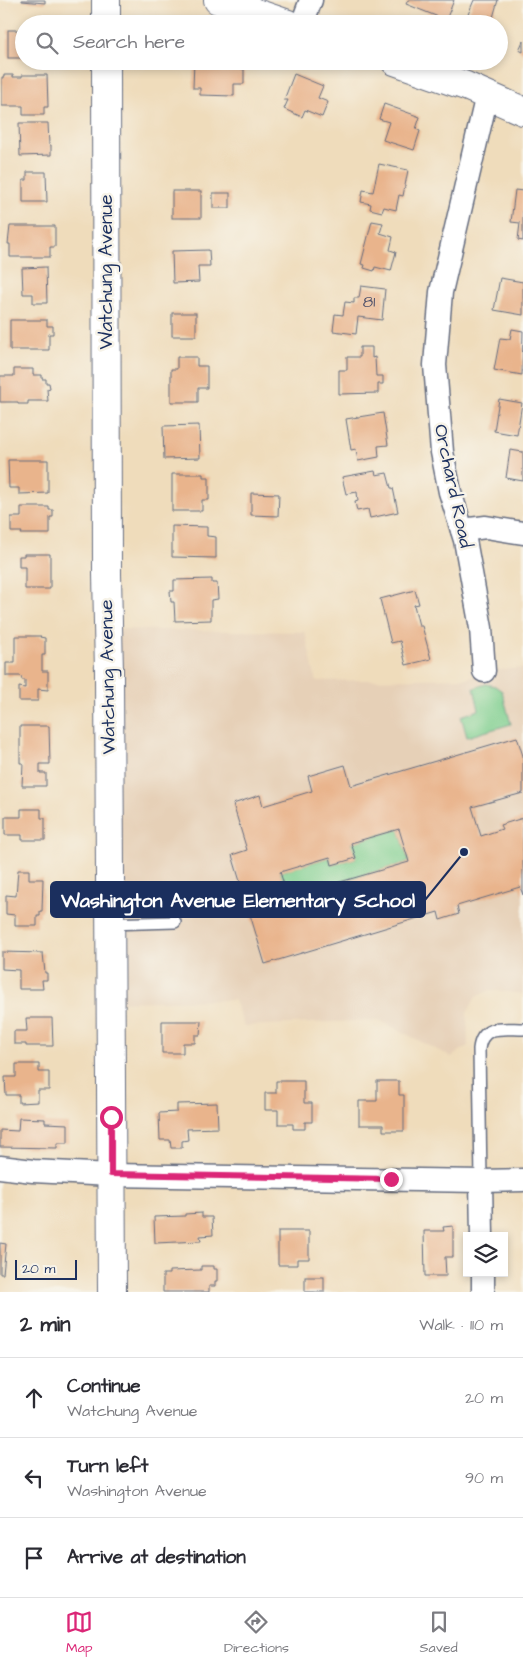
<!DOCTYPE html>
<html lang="en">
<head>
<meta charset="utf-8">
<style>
	:root { --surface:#fff; --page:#f2f2f3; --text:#2b2b33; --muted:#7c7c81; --line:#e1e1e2; --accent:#db2777 }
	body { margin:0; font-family:"Architects Daughter",sans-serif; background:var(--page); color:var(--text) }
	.controls { position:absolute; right:15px; bottom:15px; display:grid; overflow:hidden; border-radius:0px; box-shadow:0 2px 8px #0003 }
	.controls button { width:45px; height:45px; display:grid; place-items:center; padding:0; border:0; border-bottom:1px solid var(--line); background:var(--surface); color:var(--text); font:25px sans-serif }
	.scale { position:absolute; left:15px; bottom:12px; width:62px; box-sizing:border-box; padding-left:5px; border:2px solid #1b2f5e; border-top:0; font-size:14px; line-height:18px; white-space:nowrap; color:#1b2f5e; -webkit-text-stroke:4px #f7f3e8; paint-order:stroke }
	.stop { position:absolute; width:15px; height:15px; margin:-11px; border:4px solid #db2777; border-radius:50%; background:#fff }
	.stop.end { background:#db2777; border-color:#fff; box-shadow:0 1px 5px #0008 }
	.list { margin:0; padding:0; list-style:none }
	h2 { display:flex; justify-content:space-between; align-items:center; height:65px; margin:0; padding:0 20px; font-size:21px }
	h2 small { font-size:16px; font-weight:400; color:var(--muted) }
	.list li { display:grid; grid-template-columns:32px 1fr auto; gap:15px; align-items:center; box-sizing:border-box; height:80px; padding:0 20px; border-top:1px solid var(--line) }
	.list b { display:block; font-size:19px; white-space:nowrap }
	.list p { margin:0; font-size:16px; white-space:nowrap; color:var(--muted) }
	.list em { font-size:16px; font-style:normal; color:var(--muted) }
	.icon { flex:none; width:28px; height:28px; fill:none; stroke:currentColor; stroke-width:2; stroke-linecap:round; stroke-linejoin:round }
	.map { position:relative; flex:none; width:523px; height:1292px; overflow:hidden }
	.search { position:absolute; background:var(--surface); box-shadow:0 2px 8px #0003; left:15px; right:15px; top:15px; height:55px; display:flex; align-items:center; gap:12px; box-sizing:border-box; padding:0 18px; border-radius:28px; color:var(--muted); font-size:19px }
	.sheet { height:305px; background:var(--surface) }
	nav { display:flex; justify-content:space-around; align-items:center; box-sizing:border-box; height:70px; border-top:1px solid var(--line); background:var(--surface); font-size:14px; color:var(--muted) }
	nav a { display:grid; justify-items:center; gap:2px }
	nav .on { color:var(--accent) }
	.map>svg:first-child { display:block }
	.built { fill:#e6d0b7 }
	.green { fill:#7ecf8f; stroke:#4c7f76 }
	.building { fill:#e9b48c; fill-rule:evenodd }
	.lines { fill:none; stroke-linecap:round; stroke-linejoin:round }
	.lane-casing { stroke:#656c7f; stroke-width:14 }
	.street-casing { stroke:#656c7f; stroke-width:25 }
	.secondary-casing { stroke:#656c7f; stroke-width:30 }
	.lane { stroke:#fff; stroke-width:11 }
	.street { stroke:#fff; stroke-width:22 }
	.secondary { stroke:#fff; stroke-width:28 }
	.route { stroke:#db2777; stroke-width:6 }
	.labels { text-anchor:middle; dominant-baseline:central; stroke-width:5; stroke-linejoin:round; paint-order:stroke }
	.number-label { font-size:16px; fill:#4e506a }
	.street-label { font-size:19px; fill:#1b2f5e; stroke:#f7f3e8 }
	.leader { fill:none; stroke:#1b2f5e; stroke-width:2 }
	.callout-dot { fill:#1b2f5e; stroke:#f7f3e8; stroke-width:2 }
	.callout { fill:#1b2f5e; stroke:#1b2f5e; stroke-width:2 }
	.callout-label { font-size:20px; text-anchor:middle; font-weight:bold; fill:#fff }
</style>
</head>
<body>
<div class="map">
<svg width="523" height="1292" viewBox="0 0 523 1292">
	<rect width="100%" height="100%" fill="#f7f3e8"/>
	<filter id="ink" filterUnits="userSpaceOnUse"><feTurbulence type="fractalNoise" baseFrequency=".02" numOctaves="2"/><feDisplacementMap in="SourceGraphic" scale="10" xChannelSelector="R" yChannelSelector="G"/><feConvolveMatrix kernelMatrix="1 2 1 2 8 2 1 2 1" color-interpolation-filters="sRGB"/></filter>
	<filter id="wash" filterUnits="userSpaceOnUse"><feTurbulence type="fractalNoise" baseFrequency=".0096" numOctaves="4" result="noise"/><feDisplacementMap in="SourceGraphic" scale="20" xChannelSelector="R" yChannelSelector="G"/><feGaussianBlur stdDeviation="1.12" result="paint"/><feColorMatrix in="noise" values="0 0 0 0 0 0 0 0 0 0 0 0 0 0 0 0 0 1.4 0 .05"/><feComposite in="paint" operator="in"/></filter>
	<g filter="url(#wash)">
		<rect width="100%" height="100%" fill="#efdcbb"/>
		<path class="built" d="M108,629L305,632L316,681L468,678L484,671L523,668V994L490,990L476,997L467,1013L468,1046L451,1057L379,1020L244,1026L234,1000L110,1002Z"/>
		<g class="green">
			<path d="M486,684L495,686L502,691L511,724L467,737L461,716L479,710L474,688Z"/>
			<path d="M399,829L409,862L288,897L280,872L330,857L332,865L356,858L351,843Z"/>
		</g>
		<g id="blocks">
			<g class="building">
				<path d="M22,0H45V3L22,1Z"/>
				<path d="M408,0H454L446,20L406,4Z"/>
				<path d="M474,0H498L492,21L500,24H464Z"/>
				<rect x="8" y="30" width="16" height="28"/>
				<path d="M523,41V52L519,50Z"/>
				<path d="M194,61H211V68L244,69V84H234V96L200,95V88H193Z"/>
				<path d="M294,74L323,86L318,98L328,102L322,117L305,110L302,117L284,109L288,100H284Z"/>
				<path d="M4,75H13V77H22V75H47L48,107H44V115H23V106H2V77H4Z"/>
				<path d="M384,104L420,117L416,129L420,131L414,150L383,140L389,122L379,119Z"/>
				<path d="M19,123H48L49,145H51V155L20,156Z"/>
				<path d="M379,164L408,170L403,196L399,195L396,210L384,207L382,212L370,209L371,204L361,202L363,190L373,192Z"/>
				<path d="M27,172H46L47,202H23V180H27Z"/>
				<path d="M515,190L523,191V241L518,240L520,223L511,222Z"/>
				<rect x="172" y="191" width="29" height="27"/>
				<rect x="213" y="193" width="17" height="15"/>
				<path d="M372,221L383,223L380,233L393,237L390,250L396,252L391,271L375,267L374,271L364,268L365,265L361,264Z"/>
				<path d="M10,226H55V247H50V257H10V244H8Z"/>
				<path d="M209,250L210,266H198L199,282L173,283L172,251Z"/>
				<path d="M46,267L47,303H33V294H23L22,268Z"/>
				<path d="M500,278L523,282V315L494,310Z"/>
				<path d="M361,286L385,289L382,320L358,317L356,334L333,331L335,314L343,315L345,302L354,303V298H359Z"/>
				<rect x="172" y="313" width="24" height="23"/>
				<path d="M10,320H47V326H53V334H49V350H10Z"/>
				<path d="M512,329L523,331L522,375L494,370L500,338L510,339Z"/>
				<path d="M360,347H372V358L375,357L376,376H383V384H378V393L339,394V370H347V357H360Z"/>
				<path d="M177,357H197V366H207V388H198V402H171V369H177Z"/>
				<path d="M14,369H33V375H42V379H46V383H49L50,388L47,389L48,401H28V404H18V402H0V376H14Z"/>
				<path d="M499,399L522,403L517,435L494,431Z"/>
				<path d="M383,413L388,445L378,446L379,457L358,461L356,449L351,450L346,419Z"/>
				<path d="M199,425L200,458L164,459L163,426Z"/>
				<path d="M510,450L523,452V481L506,478Z"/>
				<path d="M8,460H48V493L19,494V488H9Z"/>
				<path d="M375,471L376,475L387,473L391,488H393L398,512L370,518L368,509L357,511L355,502L358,501L357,492L346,494L342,477Z"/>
				<path d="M172,474H203V477H209V500H202V511H172Z"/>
				<path d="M251,493L279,494L278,516L251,515Z"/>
				<path d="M21,507H49V510H53V517H50V534H21L22,532H11V517H21Z"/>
				<path d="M172,526L207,527V536L216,537V558L172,557Z"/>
				<path d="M24,554H50V589H25V567H19V556H24Z"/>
				<path d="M212,579V583H217L218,599L211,600V620L175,621L174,602H171L170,591H174V580Z"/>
				<path d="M415,590L419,604L414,605L419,626H422L431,659L406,665L400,641L391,643L380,599Z"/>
				<path d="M15,636H41L40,637L45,638V655H42V671H48V690L38,689V701H19V687L25,688V680H22L21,676H6V663H15Z"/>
				<path d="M20,726H49L50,764H40V773H46V786H22L23,763H20Z"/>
				<path d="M517,737L523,756V793L472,807L481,836L502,829L500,825L523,818V895L520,887L457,906L459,914L440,920L438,912L265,964L232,855L247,850L233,804L260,795L263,806L312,791L308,776L345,765L351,786ZM399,829L409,862L288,897L280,872L330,857L332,865L356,858L351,843Z"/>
				<path d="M21,809H41V818H45V840H22V835H5V817H21Z"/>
				<path d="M18,870H29V879H43L42,911H40V916H37V926H15V915L6,914V895L16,896Z"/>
				<path d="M2,952L43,953L45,973H47V980H42L43,989H19V970L2,969Z"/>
				<path d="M26,1018H52L53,1046H26V1044H14V1031H27Z"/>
				<path d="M162,1021H201L200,1035H195V1043H183V1053H162Z"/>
				<path d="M16,1064H39V1072H49V1090H38V1102L19,1103V1095H6L5,1077H16Z"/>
				<path d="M276,1081H304V1103H312V1122H305V1129H293V1124H278V1110H265V1093H276Z"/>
				<path d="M377,1081H399V1095H404V1131H383V1125H359V1101H377Z"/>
				<path d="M217,1103L218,1128L187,1129L188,1140L182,1141V1148H171L170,1140H160L159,1113L177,1112V1104Z"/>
				<path d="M19,1118L45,1119V1123L68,1124V1143H57V1148L0,1147V1130L18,1131Z"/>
				<path d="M202,1213V1217H212L213,1235L200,1236L201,1241L155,1243L154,1217L185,1216V1214Z"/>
				<path d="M453,1226V1257H445L446,1276H425L424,1231H444L443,1227Z"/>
				<path d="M278,1231H309V1259H297V1265H278Z"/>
				<path d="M0,1243L6,1244L3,1274H0Z"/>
				<path d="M201,1266H214V1269H217V1281H215V1286H209V1292H163V1274H169V1271L201,1270Z"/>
				<rect x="305" y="1277" width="19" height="15"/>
			</g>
		</g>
	</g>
	<g filter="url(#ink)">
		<use href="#blocks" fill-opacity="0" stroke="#656c7f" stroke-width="1"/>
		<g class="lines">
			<defs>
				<g id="lane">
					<path d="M109,924L175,922"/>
					<path d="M481,1181L479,1049C482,1024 503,1029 523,1029"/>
				</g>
				<g id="street">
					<path d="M302,24L311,0"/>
					<path d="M462,530L486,527L523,533"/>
					<path d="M484,671L481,628L465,540L450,492L442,452L435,365L441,292L487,95"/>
					<path d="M0,1167L33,1171L111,1175L481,1181L523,1180"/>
					<path d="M481,1181L482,1236"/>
					<path d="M483,1273V1292"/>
				</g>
				<g id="secondary">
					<path d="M106,0V24"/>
					<path d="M218,0L288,24"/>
					<path d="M106,61L107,574L109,673L112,1292"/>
					<path d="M395,61L466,86L523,111"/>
				</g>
			</defs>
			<use href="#lane" class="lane-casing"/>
			<use href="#street" class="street-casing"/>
			<use href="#secondary" class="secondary-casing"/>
			<use href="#lane" class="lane"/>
			<use href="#street" class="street"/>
			<use href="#secondary" class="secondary"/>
		</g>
	</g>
	<g class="lines" filter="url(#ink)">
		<path class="route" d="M111,1117V1174L391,1179"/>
	</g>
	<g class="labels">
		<g class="number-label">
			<text x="369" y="302">81</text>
		</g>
		<g class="street-label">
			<text transform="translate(106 272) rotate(-90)">Watchung Avenue</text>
			<text transform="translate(453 486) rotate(78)">Orchard Road</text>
			<text transform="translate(108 677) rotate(-91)">Watchung Avenue</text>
		</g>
	</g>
	<path class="leader" d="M464 852L425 900"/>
	<circle class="callout-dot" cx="464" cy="852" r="5"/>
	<rect class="callout" x="51" y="882" width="374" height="35" rx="5"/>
	<g class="callout-label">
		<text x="238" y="907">Washington Avenue Elementary School</text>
	</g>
</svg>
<div class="controls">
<button><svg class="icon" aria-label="layers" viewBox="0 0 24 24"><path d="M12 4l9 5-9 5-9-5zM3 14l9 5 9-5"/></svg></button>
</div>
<div class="scale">20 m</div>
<div class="stop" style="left:111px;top:1117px"></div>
<div class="stop end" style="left:391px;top:1179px"></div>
<div class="search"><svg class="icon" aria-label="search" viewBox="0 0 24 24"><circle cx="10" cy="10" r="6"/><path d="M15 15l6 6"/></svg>Search here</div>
</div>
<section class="sheet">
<h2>2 min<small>Walk · 110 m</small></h2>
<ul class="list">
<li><svg class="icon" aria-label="ahead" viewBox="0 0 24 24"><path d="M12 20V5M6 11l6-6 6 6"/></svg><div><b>Continue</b><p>Watchung Avenue</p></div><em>20 m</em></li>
<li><svg class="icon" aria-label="left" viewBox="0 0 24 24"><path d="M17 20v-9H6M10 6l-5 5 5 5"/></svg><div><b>Turn left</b><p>Washington Avenue</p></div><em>90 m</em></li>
<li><svg class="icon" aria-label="arrive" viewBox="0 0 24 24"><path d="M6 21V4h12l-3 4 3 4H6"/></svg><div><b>Arrive at destination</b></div></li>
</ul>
</section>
<nav>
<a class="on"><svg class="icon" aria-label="map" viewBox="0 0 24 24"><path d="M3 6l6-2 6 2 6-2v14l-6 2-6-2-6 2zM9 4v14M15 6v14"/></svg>Map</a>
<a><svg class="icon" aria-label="directions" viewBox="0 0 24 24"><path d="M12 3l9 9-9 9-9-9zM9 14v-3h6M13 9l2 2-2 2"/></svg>Directions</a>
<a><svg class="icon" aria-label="saved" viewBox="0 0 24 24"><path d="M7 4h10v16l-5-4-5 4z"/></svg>Saved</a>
</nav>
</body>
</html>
